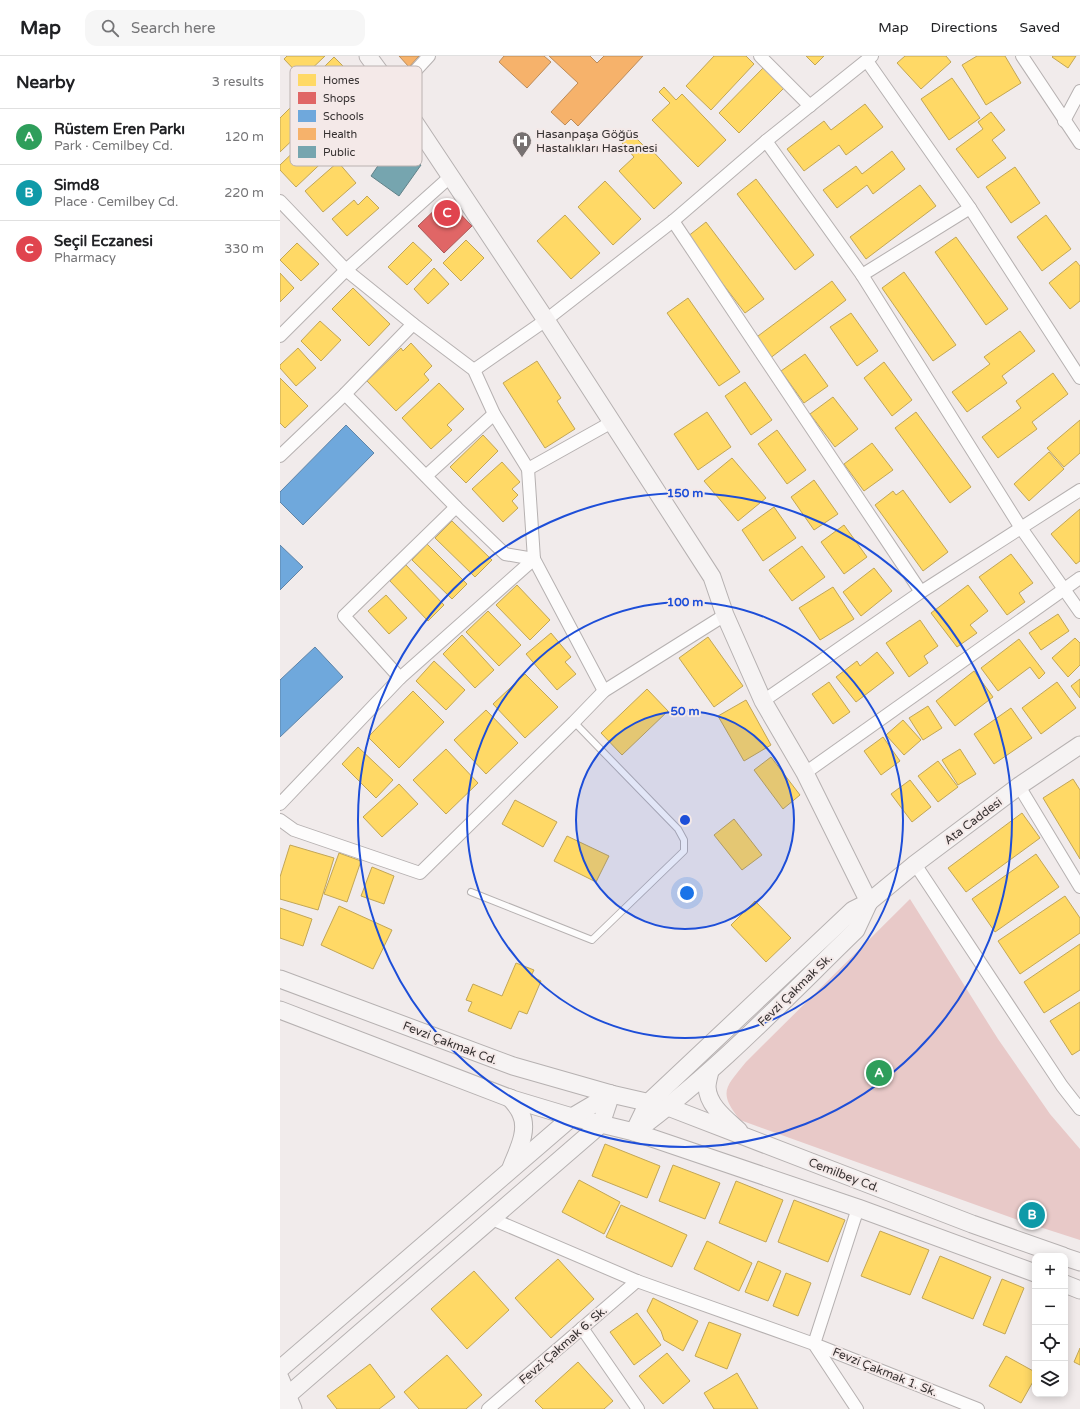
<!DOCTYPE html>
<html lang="en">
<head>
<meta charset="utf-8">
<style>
	:root { --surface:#fff; --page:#f6f6f6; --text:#202124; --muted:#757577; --line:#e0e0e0; --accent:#777171 }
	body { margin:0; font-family:"Varela Round",sans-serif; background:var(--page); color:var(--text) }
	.controls { position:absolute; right:12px; bottom:12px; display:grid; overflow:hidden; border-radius:8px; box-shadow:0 2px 10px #0003 }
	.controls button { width:36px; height:36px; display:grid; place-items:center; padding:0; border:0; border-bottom:1px solid var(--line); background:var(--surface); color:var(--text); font:20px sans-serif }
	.you { position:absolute; left:407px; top:837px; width:14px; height:14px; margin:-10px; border:3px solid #fff; border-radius:50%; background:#1a73e8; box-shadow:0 0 0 6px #1a73e833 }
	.badge { display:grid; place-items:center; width:26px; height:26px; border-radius:50%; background:var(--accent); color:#fff; font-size:13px; font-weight:700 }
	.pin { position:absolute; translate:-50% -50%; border:2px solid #fff; box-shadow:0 1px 4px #0006 }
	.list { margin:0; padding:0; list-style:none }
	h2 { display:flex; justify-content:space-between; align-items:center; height:52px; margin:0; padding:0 16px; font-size:17px }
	h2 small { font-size:13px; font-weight:400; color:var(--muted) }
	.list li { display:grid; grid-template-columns:26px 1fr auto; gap:12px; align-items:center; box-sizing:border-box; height:56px; padding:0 16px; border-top:1px solid var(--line) }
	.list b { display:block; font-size:15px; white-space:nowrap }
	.list p { margin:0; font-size:13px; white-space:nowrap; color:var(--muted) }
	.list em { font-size:13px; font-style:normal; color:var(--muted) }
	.icon { flex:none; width:22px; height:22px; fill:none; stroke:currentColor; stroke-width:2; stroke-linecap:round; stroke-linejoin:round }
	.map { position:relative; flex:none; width:800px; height:1353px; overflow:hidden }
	header { display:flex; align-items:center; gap:24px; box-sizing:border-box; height:56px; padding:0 20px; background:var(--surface); border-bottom:1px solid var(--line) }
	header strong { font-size:19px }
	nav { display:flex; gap:22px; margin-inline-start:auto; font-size:14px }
	.search { width:280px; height:36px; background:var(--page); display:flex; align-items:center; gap:10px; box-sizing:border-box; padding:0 14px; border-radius:12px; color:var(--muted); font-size:15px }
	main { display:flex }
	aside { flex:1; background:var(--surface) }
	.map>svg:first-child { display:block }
	.green { fill:#e8c9c8 }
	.homes { fill:#ffd966; stroke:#c2a656 }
	.shops { fill:#e06666; stroke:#ad5656 }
	.schools { fill:#6fa8dc; stroke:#5e84a8 }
	.health { fill:#f6b26b; stroke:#bc8b59 }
	.public { fill:#76a5af; stroke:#628289 }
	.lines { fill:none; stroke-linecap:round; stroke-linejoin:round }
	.lane-casing { stroke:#b6b1b1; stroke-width:8 }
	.street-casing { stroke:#b6b1b1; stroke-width:14 }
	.secondary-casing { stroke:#b6b1b1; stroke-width:19 }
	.lane { stroke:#fdfcfc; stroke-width:6 }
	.street { stroke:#fdfcfc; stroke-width:12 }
	.secondary { stroke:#f6f3f3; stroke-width:17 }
	.ring { fill:none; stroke:#1d4ed8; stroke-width:2 }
	.labels { text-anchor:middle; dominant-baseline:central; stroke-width:4; stroke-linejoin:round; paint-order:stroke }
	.poi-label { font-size:12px; fill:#353030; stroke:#f4e9e8; text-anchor:start }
	.street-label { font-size:12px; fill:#353030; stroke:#f4e9e8 }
	.key { fill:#f4e9e8; stroke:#bbb2b1; stroke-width:1 }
	.key-label { font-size:11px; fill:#353030 }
	.centre { fill:#1d4ed8; stroke:#f4e9e8; stroke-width:2 }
	.ring-label { font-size:12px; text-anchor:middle; font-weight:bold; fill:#1d4ed8; stroke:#f4e9e8; stroke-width:4; stroke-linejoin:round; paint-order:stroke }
</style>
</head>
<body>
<header>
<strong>Map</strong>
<div class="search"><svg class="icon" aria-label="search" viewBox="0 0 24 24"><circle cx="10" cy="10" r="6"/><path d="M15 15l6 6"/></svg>Search here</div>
<nav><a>Map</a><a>Directions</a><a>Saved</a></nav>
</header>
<main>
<aside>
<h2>Nearby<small>3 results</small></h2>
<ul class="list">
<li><span class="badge" style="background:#2e9e5b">A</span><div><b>Rüstem Eren Parkı</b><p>Park · Cemilbey Cd.</p></div><em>120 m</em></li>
<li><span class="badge" style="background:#0f9aa8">B</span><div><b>Simd8</b><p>Place · Cemilbey Cd.</p></div><em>220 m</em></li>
<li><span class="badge" style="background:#e0444e">C</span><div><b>Seçil Eczanesi</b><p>Pharmacy</p></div><em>330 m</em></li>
</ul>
</aside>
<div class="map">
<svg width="800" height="1353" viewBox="0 0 800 1353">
	<rect width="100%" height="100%" fill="#f1ebeb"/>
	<path class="green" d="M630,843L718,983L770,1058L800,1093V1184L741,1165L460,1064C438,1036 445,1032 466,1006Z"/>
	<g class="homes">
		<path d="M7,0H45L22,22L4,3Z"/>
		<path d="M434,0H466L474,8L431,54L406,30Z"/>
		<path d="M526,0H544L535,9Z"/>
		<path d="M625,0H666L671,6L641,33L617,7Z"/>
		<path d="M697,0H725L741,27L706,49L682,9Z"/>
		<path d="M773,0H796L788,12L772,1Z"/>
		<path d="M54,1L97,44L71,71L27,28Z"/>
		<path d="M483,12L504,32L459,77L439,57Z"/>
		<path d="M672,22L700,62L669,84L641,43Z"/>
		<path d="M384,31L396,44L402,38L446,84L418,111L372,64L390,47L379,36Z"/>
		<path d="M585,48L603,71L566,99L559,89L524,115L507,93L544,65L551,74Z"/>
		<path d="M10,52L27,70L0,96V62Z"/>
		<path d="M711,56L725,74L712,84L726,102L698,122L676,93L703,73L698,66Z"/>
		<path d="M32,71L54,95L16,131L0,114V109L26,84L22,80Z"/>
		<path d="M352,78L366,92L368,90L402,127L374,153L339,115L354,101L342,87Z"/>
		<path d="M612,95L625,113L593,138L587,129L557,152L543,134L576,110L582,118Z"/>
		<path d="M58,106L76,127L43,156L25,135Z"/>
		<path d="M735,111L760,147L731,167L706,131Z"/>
		<path d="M476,123L534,199L515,214L457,138Z"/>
		<path d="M325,125L361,163L333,189L298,151Z"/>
		<path d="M640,129L656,150L586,203L570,181Z"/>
		<path d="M87,140L99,152L67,180L52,163L74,144L78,149Z"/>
		<path d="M285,159L320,197L291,223L257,185Z"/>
		<path d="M766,159L791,193L762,215L737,181Z"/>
		<path d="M426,166L484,243L465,257L407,181Z"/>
		<path d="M676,181L728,253L706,269L655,196Z"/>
		<path d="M186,184L204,202L181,225L163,207Z"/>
		<path d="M133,186L152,204L127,229L108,211Z"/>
		<path d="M17,187L39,208L21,225L0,204Z"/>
		<path d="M796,205L800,210V245L790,253L769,227Z"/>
		<path d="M154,212L169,228L148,248L134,233Z"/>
		<path d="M624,216L676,289L653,305L602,232Z"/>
		<path d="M0,217L14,232L0,246Z"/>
		<path d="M552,225L566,244L489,303L474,283Z"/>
		<path d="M73,232L110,268L89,290L52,253Z"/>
		<path d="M408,242L460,316L439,330L387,257Z"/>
		<path d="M571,257L598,295L577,310L550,271Z"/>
		<path d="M40,265L61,284L41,305L21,285Z"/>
		<path d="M740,275L755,295L722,320L727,327L687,356L672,336L710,308L704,301Z"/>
		<path d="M131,287L152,310L144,318L149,324L116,355L87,325L121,292L123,295Z"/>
		<path d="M18,292L36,312L16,330L0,312V309Z"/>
		<path d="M525,298L548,330L524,347L501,315Z"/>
		<path d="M257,305L281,342L277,345L295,373L265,392L223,327Z"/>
		<path d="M604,306L632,344L612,360L584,322Z"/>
		<path d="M773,317L788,338L752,366L757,373L718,402L702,381L741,352L736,345Z"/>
		<path d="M0,322L28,350L5,372L0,367Z"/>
		<path d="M465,326L492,364L471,379L445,340Z"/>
		<path d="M159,327L184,353L167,369L172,374L151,393L122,362Z"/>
		<path d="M553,341L578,373L555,391L530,358Z"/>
		<path d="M427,356L451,391L418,414L394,378Z"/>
		<path d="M636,356L691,431L670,447L615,372Z"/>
		<path d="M800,364V397L784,411L767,392Z"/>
		<path d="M497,374L526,414L507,428L478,388Z"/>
		<path d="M203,379L218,395L186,427L170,411Z"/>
		<path d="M592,387L613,414L584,435L564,408Z"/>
		<path d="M769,396L784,413L749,445L734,428Z"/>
		<path d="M452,402L486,442L458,465L424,425Z"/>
		<path d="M222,406L240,426L232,433L238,439L232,445L238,452L223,466L192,433Z"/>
		<path d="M534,424L558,458L534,474L511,441Z"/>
		<path d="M623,434L668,496L643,515L595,449L613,435L616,439Z"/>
		<path d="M494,451L516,482L483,505L462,474Z"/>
		<path d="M800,453V505L796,508L771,478Z"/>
		<path d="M172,465L212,504L195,521L155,482Z"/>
		<path d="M564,469L587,501L564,518L541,486Z"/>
		<path d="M147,488L187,528L172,543L132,504Z"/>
		<path d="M522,490L545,521L512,545L489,514Z"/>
		<path d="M731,498L753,527L739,537L745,546L727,559L699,521Z"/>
		<path d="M126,509L164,549L148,565L110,525Z"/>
		<path d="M594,512L612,535L581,560L563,536Z"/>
		<path d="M237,529L270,564L250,584L216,549Z"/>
		<path d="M688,529L708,555L690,569L697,577L677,591L651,557Z"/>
		<path d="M553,531L574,563L540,584L519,552Z"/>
		<path d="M106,539L127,562L109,578L88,555Z"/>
		<path d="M208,555L241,589L219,610L186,576Z"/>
		<path d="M778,558L789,575L761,594L749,577Z"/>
		<path d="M640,564L658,590L644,600L648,607L629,621L606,587Z"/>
		<path d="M271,577L291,601L285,606L296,618L277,634L246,598Z"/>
		<path d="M182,579L214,614L195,632L163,598Z"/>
		<path d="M428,581L463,630L434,651L399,602Z"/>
		<path d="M795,582L800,587V609L788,621L772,602Z"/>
		<path d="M739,583L765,617L759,623L750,611L718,635L701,612Z"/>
		<path d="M597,596L614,617L576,646L556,621L577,605L580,610Z"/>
		<path d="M154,605L185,634L166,654L136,625Z"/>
		<path d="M694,615L713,641L675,670L656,645Z"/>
		<path d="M245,618L278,651L245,682L213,648Z"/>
		<path d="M800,623V642L791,630Z"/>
		<path d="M549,626L570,656L553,668L532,638Z"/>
		<path d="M777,626L796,652L761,678L742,652Z"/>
		<path d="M367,633L388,655L342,699L321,677Z"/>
		<path d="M133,635L164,666L119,712L88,681Z"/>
		<path d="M466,644L491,689L464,705L438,660Z"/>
		<path d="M648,650L662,672L643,684L629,662Z"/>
		<path d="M731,652L752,682L714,708L694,678Z"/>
		<path d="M206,654L238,687L206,718L174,684Z"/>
		<path d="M623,664L641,684L624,699L606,679Z"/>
		<path d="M603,681L620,705L601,719L584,695Z"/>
		<path d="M78,691L113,724L96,742L62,708Z"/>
		<path d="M166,693L198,727L166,758L133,724Z"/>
		<path d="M680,693L696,718L678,729L662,704Z"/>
		<path d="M491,701L520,739L503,753L474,714Z"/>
		<path d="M658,705L678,731L658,746L638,720Z"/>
		<path d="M793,723L800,734V803L763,742Z"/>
		<path d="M630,724L651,751L632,766L611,738Z"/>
		<path d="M119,728L138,748L102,781L83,761Z"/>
		<path d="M235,744L277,766L263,791L222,768Z"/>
		<path d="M742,757L760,782L686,836L668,812Z"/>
		<path d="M454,763L482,799L462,814L434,779Z"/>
		<path d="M287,780L329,800L316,826L274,805Z"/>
		<path d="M10,789L54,802L38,854L0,843V821Z"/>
		<path d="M59,797L81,805L67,846L44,838Z"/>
		<path d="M756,798L779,831L715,876L692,843Z"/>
		<path d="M92,811L114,820L104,848L81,840Z"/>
		<path d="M785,840L800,862V877L740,918L718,885Z"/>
		<path d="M475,845L511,882L486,906L451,869Z"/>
		<path d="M59,850L112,874L93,913L41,889Z"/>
		<path d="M0,852L32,863L23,890L0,882Z"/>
		<path d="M800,888V934L764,957L744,926Z"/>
		<path d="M236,907L254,914L251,920L261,925L247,958L239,955L231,973L188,955L192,946L186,944L193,928L222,940Z"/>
		<path d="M800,946V994L792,999L770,965Z"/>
		<path d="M325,1088L380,1110L367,1142L312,1120Z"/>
		<path d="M393,1109L440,1127L425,1163L379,1145Z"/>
		<path d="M299,1124L340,1146L324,1178L282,1156Z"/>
		<path d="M456,1125L503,1144L486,1186L439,1167Z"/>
		<path d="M514,1144L565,1164L548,1206L498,1186Z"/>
		<path d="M341,1149L407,1179L392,1211L326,1181Z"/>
		<path d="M600,1175L649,1194L630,1239L581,1220Z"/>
		<path d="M427,1185L472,1207L459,1235L414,1213Z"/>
		<path d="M660,1200L711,1221L693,1263L642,1242Z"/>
		<path d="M278,1203L314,1243L271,1282L235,1242Z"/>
		<path d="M478,1205L501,1215L488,1245L465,1236Z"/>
		<path d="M194,1215L229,1254L187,1293L151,1253Z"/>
		<path d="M506,1217L531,1227L518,1260L493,1250Z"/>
		<path d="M722,1223L744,1232L725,1278L703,1269Z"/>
		<path d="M373,1242L418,1265L403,1295L384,1284L381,1275L367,1255Z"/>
		<path d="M357,1257L381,1289L354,1309L330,1276Z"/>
		<path d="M429,1266L461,1278L447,1313L415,1300Z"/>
		<path d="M800,1292V1309L794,1306Z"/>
		<path d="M387,1297L410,1325L383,1348L359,1320Z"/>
		<path d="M167,1299L202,1339L186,1353H139L124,1336Z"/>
		<path d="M726,1300L755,1316V1322L741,1347L709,1330Z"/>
		<path d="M298,1306L333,1345L324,1353H263L255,1345Z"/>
		<path d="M90,1308L115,1341L99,1353H57L47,1340Z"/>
		<path d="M457,1317L478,1353H434L424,1337Z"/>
	</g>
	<path class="shops" d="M166,143L192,170L164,197L138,170Z"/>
	<g class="schools">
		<path d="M66,369L94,397L23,469L0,446V436Z"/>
		<path d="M0,489L23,511L0,534Z"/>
		<path d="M35,591L63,621L0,681V624Z"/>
	</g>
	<g class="health">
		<path d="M119,0H139L129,11Z"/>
		<path d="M224,0H264L271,6L247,32L219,6Z"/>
		<path d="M269,0H310L317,7L324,0H363L298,70L291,63L285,69L271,56L298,27Z"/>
	</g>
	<path class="public" d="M112,89L141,109L119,140L91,120Z"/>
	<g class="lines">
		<defs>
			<path id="lane" d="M191,836L312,884L404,795V784L398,773L294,666"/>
			<g id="street">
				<path d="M480,0L530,50"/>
				<path d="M742,0L800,87"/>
				<path d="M587,5L690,152L800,322"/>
				<path d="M115,37L149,0"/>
				<path d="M784,65L800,35"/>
				<path d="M486,85L582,219L741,472L800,556"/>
				<path d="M0,145L66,214L133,268L194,314L214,358L248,413L254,503L324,635"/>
				<path d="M393,165L641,536"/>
				<path d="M582,219L690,152"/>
				<path d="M0,280L66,214L171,120"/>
				<path d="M194,314L266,264L393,165L486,85L592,0"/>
				<path d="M65,338L176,451L225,498L254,503"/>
				<path d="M0,400L65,338L133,268"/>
				<path d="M248,413L332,366"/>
				<path d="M146,420L214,358"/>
				<path d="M120,622L64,560L176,451"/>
				<path d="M483,645L641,536L800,434"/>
				<path d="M525,717L800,522"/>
				<path d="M739,730L800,831"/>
				<path d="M0,748L120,622L254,503"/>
				<path d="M0,764L14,774L140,817L294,666L324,635L445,559"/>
				<path d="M635,808L782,1030L800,1053"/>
				<path d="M578,1152L534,1288L698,1353"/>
				<path d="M212,1163L357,1225L534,1288L577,1353"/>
				<path d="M302,1272L358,1353"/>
				<path d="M208,1353L357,1225"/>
			</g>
			<g id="secondary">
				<path d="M88,0L115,37L266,264L432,521L445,559L483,645L525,717L589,846"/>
				<path d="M0,923L233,1010L331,1038L388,1051L692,1168L783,1200"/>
				<path d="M0,954L232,1043L292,1061L354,1076L578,1152L755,1217"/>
				<path d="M430,1015C429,1020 427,1026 427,1031C428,1050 446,1063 459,1075"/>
				<path d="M230,1042C234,1047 239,1052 241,1058C249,1075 237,1096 231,1112"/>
				<path d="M356,1075C436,1016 505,943 576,874L589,846"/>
				<path d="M354,1076L368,1047L573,854L589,846L635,808L739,730L800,689"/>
				<path d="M785,1201L800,1206"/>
				<path d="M785,1228L800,1234"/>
				<path d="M0,1313L292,1061L331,1038"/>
				<path d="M0,1322L13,1353"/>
				<path d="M0,1346L321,1068L331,1038"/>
			</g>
		</defs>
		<use href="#lane" class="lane-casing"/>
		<use href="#street" class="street-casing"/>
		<use href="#secondary" class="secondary-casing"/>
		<use href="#lane" class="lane"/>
		<use href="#street" class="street"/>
		<use href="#secondary" class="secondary"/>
	</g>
	<circle cx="405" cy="764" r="109" fill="#1d4ed8" fill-opacity=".12"/>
	<g class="ring">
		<circle cx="405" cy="764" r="109"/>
		<circle cx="405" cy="764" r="218"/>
		<circle cx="405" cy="764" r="327"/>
	</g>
	<defs>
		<symbol id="hospital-pin" viewBox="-11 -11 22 30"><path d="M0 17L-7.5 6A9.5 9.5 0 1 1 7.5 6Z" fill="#777171" stroke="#f4e9e8"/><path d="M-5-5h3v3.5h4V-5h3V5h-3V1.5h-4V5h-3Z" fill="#fff"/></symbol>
	</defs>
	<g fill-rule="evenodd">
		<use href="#hospital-pin" x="231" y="74" width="22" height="30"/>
	</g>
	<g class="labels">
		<g class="poi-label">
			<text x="256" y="78">Hasanpaşa Göğüs<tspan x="256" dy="14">Hastalıkları Hastanesi</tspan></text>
		</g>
		<g class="street-label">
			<text transform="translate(693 765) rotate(-37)">Ata Caddesi</text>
			<text transform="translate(515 934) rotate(-44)">Fevzi Çakmak Sk.</text>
			<text transform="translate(170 987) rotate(21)">Fevzi Çakmak Cd.</text>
			<text transform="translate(564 1119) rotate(21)">Cemilbey Cd.</text>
			<text transform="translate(283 1289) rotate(-41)">Fevzi Çakmak 6. Sk.</text>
			<text transform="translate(605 1316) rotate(22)">Fevzi Çakmak 1. Sk.</text>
		</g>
	</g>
	<rect x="10" y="10" width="132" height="100" rx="6" class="key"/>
	<rect x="18" y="18" width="18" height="12" fill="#ffd966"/>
	<rect x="18" y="36" width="18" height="12" fill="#e06666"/>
	<rect x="18" y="54" width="18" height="12" fill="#6fa8dc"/>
	<rect x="18" y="72" width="18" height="12" fill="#f6b26b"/>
	<rect x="18" y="90" width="18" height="12" fill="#76a5af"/>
	<g class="key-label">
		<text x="43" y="28">Homes</text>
		<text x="43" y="46">Shops</text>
		<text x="43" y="64">Schools</text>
		<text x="43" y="82">Health</text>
		<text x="43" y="100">Public</text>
	</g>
	<circle cx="405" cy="764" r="6" class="centre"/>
	<g class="ring-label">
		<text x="405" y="441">150 m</text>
		<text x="405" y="550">100 m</text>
		<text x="405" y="659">50 m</text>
	</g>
</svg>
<div class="controls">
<button>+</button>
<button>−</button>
<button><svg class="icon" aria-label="locate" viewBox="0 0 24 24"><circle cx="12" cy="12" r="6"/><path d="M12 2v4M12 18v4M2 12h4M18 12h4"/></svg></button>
<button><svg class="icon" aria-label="layers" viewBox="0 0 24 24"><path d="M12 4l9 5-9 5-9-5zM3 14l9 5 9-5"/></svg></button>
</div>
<div class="you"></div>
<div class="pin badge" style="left:599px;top:1017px;background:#2e9e5b">A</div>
<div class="pin badge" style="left:752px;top:1159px;background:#0f9aa8">B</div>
<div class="pin badge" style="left:167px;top:157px;background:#e0444e">C</div>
</div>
</main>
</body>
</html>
